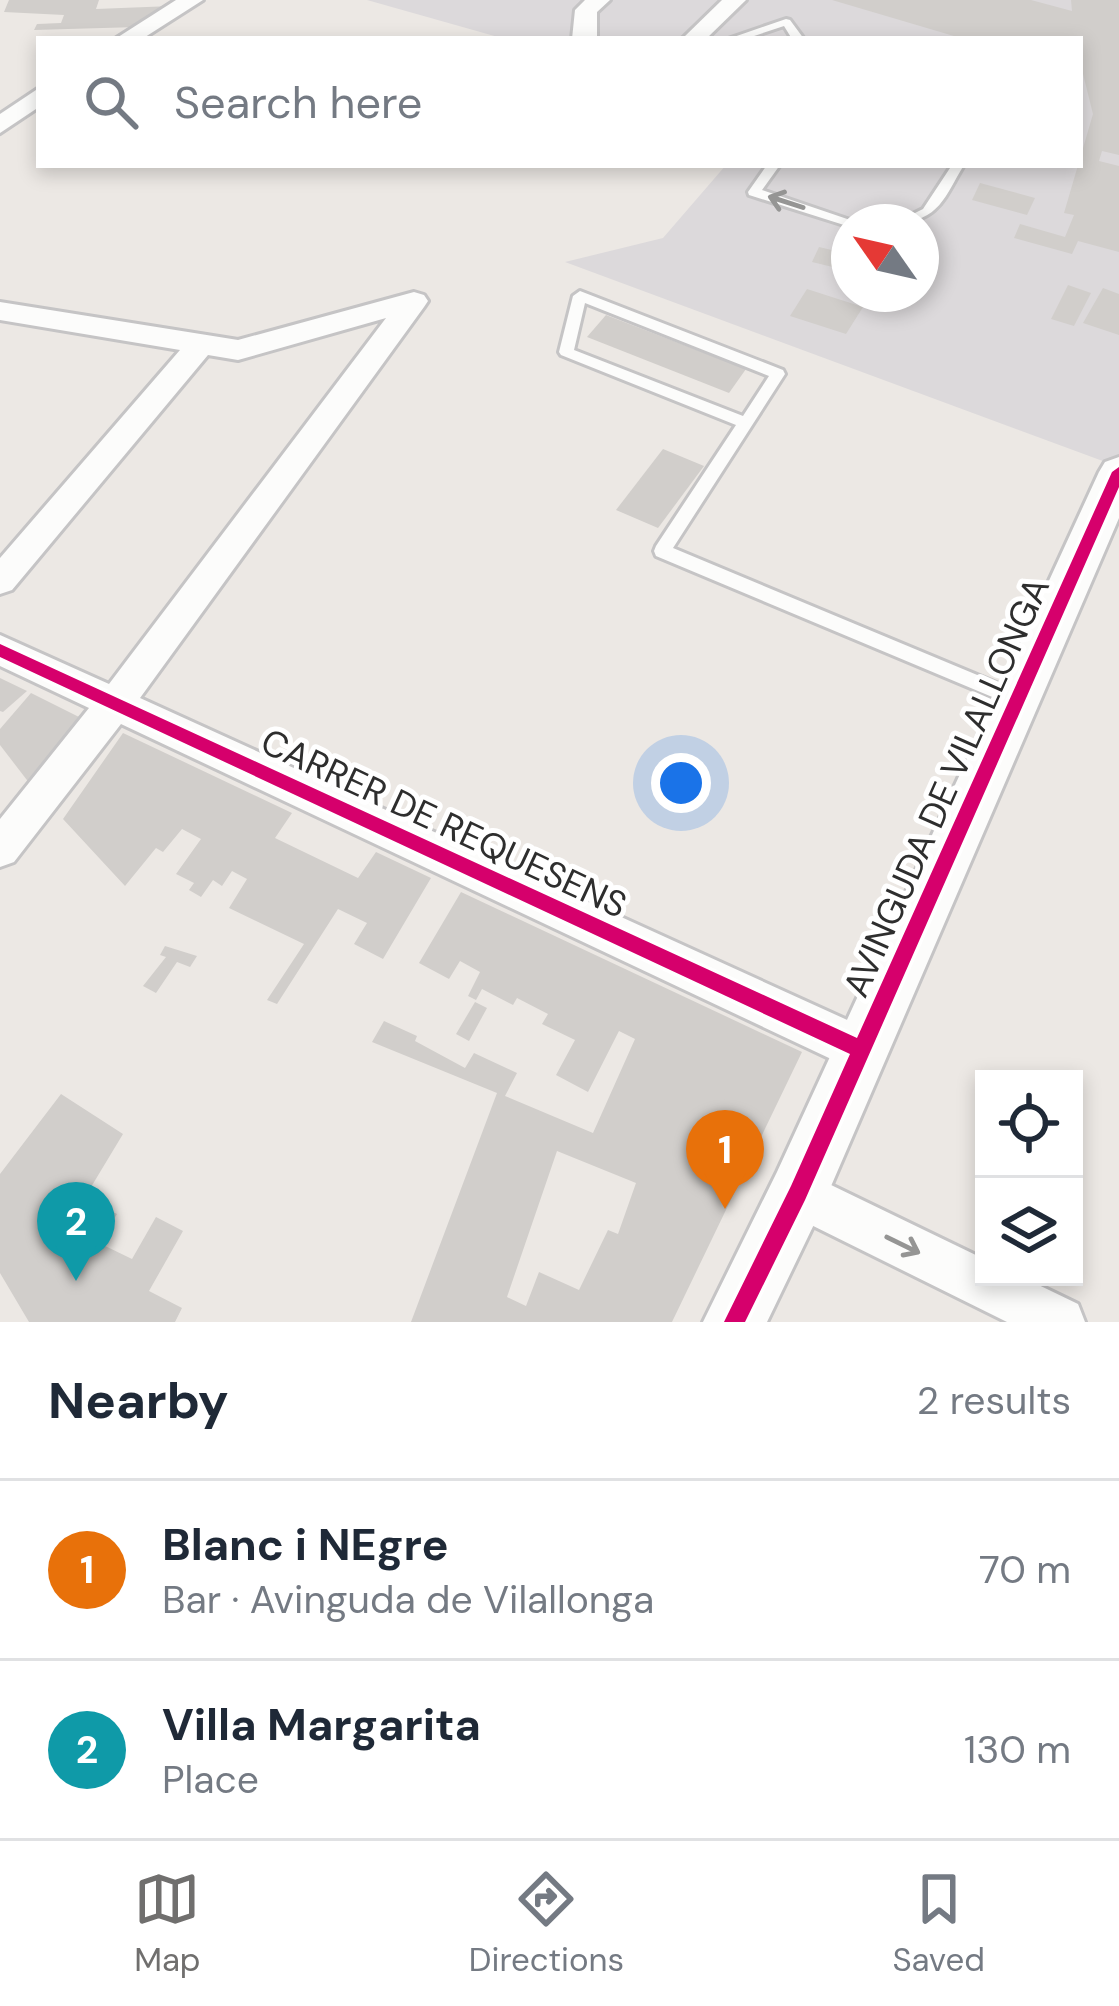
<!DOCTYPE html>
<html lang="en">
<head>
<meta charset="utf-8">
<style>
	:root { --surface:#fff; --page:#f2f2f3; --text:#1f2937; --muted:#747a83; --line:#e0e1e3; --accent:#706f6e }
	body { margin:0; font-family:"DM Sans",sans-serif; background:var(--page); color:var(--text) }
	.controls { position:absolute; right:36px; bottom:36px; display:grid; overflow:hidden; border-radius:0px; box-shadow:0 6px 18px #0003 }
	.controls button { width:108px; height:108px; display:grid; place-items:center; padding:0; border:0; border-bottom:3px solid var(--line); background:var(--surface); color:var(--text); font:60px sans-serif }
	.compass { position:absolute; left:831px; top:204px; width:108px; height:108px; border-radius:50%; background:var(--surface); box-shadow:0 6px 18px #0003; rotate:304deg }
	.you { position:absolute; left:681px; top:783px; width:42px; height:42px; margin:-30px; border:9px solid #fff; border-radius:50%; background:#1a73e8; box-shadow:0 0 0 18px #1a73e833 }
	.badge { display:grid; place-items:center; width:78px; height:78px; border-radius:50%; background:var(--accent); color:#fff; font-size:39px; font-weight:700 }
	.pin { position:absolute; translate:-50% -99px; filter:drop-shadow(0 3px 6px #0008) }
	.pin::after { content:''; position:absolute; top:63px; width:42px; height:36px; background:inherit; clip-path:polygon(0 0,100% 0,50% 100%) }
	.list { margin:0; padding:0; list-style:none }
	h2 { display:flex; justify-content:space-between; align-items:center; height:156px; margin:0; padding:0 48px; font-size:51px }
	h2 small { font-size:39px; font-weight:400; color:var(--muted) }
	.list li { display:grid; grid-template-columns:78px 1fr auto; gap:36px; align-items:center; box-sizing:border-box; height:180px; padding:0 48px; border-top:3px solid var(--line) }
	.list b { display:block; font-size:45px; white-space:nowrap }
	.list p { margin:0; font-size:39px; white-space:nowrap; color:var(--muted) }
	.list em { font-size:39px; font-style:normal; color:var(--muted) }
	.icon { flex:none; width:66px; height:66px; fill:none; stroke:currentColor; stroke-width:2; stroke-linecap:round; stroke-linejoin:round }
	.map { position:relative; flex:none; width:1119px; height:1322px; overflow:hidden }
	.search { position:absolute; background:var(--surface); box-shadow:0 6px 18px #0003; left:36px; right:36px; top:36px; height:132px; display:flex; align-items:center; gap:30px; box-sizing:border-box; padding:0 42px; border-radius:0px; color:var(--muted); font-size:45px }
	.sheet { height:516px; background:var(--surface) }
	nav { display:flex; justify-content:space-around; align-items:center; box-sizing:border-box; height:168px; border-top:3px solid var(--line); background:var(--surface); font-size:33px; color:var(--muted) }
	nav a { display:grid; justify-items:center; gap:6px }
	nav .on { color:var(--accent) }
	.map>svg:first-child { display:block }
	.industrial { fill:#dcd9db; fill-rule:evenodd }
	.building { fill:#d1cecb; fill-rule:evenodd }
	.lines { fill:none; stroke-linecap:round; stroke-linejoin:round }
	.service-casing { stroke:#c5c4c5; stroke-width:6 }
	.minor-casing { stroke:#c5c4c5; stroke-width:6 }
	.tertiary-casing { stroke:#c5c4c5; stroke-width:6 }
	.service { fill:#fcfcfb; fill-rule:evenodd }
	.minor { fill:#fcfcfb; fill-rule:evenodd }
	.tertiary { fill:#fcfcfb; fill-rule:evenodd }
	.cycleway-casing { stroke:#fff; stroke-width:7 }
	.cycleway { fill:#d6006c; fill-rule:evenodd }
	.oneway { stroke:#959594 }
	.labels { text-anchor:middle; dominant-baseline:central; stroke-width:10; stroke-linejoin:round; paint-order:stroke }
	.street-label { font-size:36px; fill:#2e2e2e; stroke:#fff }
</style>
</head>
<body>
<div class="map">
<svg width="1119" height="1322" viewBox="0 0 1119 1322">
	<rect width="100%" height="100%" fill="#ece8e4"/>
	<path class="industrial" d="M367,0H1119V467L565,262L663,238L726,165H1080V39H505ZM849,222H921V294H849Z"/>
	<g class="building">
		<path d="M9,0H99L96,9L172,6L137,27L34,30L37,24L61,23L64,15L4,12Z"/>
		<path d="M832,0H1031L1072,11L1071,0H1119V155L1102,151L1099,161L1119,166V252L1078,241L1072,254L1014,238L1020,224L1065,237L1074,215L1064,213L1093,114L1080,62V39H964Z"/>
		<path d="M980,183L1035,198L1027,215L972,200Z"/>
		<path d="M819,247L849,254V271L812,262Z"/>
		<path d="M1068,285L1091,293L1074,326L1051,319Z"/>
		<path d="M1103,288L1119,294V335L1083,323Z"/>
		<path d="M807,289L863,307L846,334L790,316Z"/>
		<path d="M606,315L746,369L729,393L587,337Z"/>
		<path d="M663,449L704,466L658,528L616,510Z"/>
		<path d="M0,678L27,691L3,712L0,711Z"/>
		<path d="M31,693L79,717L30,784L0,745V729Z"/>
		<path d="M123,733L292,813L275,838L358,878L376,852L431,878L383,959L354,944L367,923L338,909L277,1004L267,1000L304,944L229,908L247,879L232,871L222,886L213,880L201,897L189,890L194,883L176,874L201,839L182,829L163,852L156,848L125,886L63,819Z"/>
		<path d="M461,892L802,1052L672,1322H411L497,1093L372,1042L384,1021L417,1036L415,1041L465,1068L474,1053L517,1073L505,1096L593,1133L635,1039L619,1031L588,1092L556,1075L575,1040L542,1024L548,1014L517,998L513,1005L482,989L476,1000L468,996L480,972L460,961L449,979L419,963ZM557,1151L636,1183L618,1234L608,1230L579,1290L539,1272L526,1306L507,1297Z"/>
		<path d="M165,946L197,956L190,967L177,962L156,993L143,986L166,957L160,955Z"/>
		<path d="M475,1002L487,1008L469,1041L456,1034Z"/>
		<path d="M61,1094L123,1134L85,1197L117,1214L99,1243L132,1259L156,1217L183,1231L149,1291L182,1308L175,1322H29L0,1273V1174Z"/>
	</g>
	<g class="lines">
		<defs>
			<g id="service">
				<path d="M786,19L790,20L804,39H792L784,26L745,39H728Z"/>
				<path d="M767,165H780L762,190L856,222H849V226L844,225L749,195L748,192Z"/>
				<path d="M952,165H964C945,196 939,222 897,222L923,209Z"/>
				<path d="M580,291L783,370L785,374L673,548L1023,694L1025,699L1023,704L1016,707L1009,704L656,556L654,551L656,546L736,425L561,355L559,352L573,296ZM585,303L769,376L743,416L574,350Z"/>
			</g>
			<g id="minor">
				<path d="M176,0H203L142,39H115Z"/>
				<path d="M585,0H610L597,12V39H572L575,10Z"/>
				<path d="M722,0H746L706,39H682Z"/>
				<path d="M39,88V107L0,133V114Z"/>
				<path d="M414,292L424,295L428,301L424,307L140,698L878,1034L884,1050L878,1066L862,1072L846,1066L121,724L14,862L0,867V819L89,708L0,666V635L109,684L386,318L238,360L208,355L12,590L0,594V558L180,350L0,320V302L238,340Z"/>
				<path d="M798,1169L984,1259V1277H1022L1078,1304L1085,1322H1007L781,1210L774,1193L781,1176Z"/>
			</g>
			<path id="tertiary" d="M1119,457V518L819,1214L767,1322H703L777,1172L1099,472L1105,462Z"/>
		</defs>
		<use href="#service" class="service-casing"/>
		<use href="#minor" class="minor-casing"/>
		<use href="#tertiary" class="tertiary-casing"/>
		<use href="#service" class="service"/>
		<use href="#minor" class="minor"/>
		<use href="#tertiary" class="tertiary"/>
		<defs>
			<path id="cycleway" d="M1119,467V487L805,1200L745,1322H724L791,1186L850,1054L0,657V644L857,1038L1112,472Z"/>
		</defs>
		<use href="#cycleway" class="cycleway-casing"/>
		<use href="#cycleway" class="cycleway"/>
	</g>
	<defs><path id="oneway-shaft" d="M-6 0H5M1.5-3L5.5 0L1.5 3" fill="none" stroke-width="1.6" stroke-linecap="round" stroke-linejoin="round" transform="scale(3)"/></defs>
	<g class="oneway">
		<use href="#oneway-shaft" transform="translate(786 202) rotate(-162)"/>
		<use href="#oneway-shaft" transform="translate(903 1245) rotate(26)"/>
	</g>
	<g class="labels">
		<g class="street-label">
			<text transform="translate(946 787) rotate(-66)">AVINGUDA DE VILALLONGA</text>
			<text transform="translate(444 823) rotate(25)">CARRER DE REQUESENS</text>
		</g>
	</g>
</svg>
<div class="controls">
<button><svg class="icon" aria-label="locate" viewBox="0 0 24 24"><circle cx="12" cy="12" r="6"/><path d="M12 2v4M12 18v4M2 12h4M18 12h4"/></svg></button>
<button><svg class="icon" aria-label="layers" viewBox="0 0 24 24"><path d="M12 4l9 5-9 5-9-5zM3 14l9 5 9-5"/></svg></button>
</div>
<svg class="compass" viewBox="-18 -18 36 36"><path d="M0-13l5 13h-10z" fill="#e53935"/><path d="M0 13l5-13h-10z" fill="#747a83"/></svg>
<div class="you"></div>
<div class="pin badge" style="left:725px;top:1209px;background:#e8710a">1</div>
<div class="pin badge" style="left:76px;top:1281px;background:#0f9aa8">2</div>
<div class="search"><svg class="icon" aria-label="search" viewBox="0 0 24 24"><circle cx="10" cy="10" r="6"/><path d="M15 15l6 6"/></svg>Search here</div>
</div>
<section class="sheet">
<h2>Nearby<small>2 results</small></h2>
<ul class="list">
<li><span class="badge" style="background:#e8710a">1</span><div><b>Blanc i NEgre</b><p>Bar · Avinguda de Vilallonga</p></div><em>70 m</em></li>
<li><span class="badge" style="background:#0f9aa8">2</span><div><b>Villa Margarita</b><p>Place</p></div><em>130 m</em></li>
</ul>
</section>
<nav>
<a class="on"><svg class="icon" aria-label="map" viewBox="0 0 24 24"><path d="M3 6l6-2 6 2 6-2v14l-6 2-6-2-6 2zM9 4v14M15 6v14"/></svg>Map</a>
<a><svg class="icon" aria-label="directions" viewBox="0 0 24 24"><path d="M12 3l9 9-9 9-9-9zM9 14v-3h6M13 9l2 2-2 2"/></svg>Directions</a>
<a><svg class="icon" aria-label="saved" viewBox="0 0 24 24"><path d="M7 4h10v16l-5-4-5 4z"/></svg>Saved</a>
</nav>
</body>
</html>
